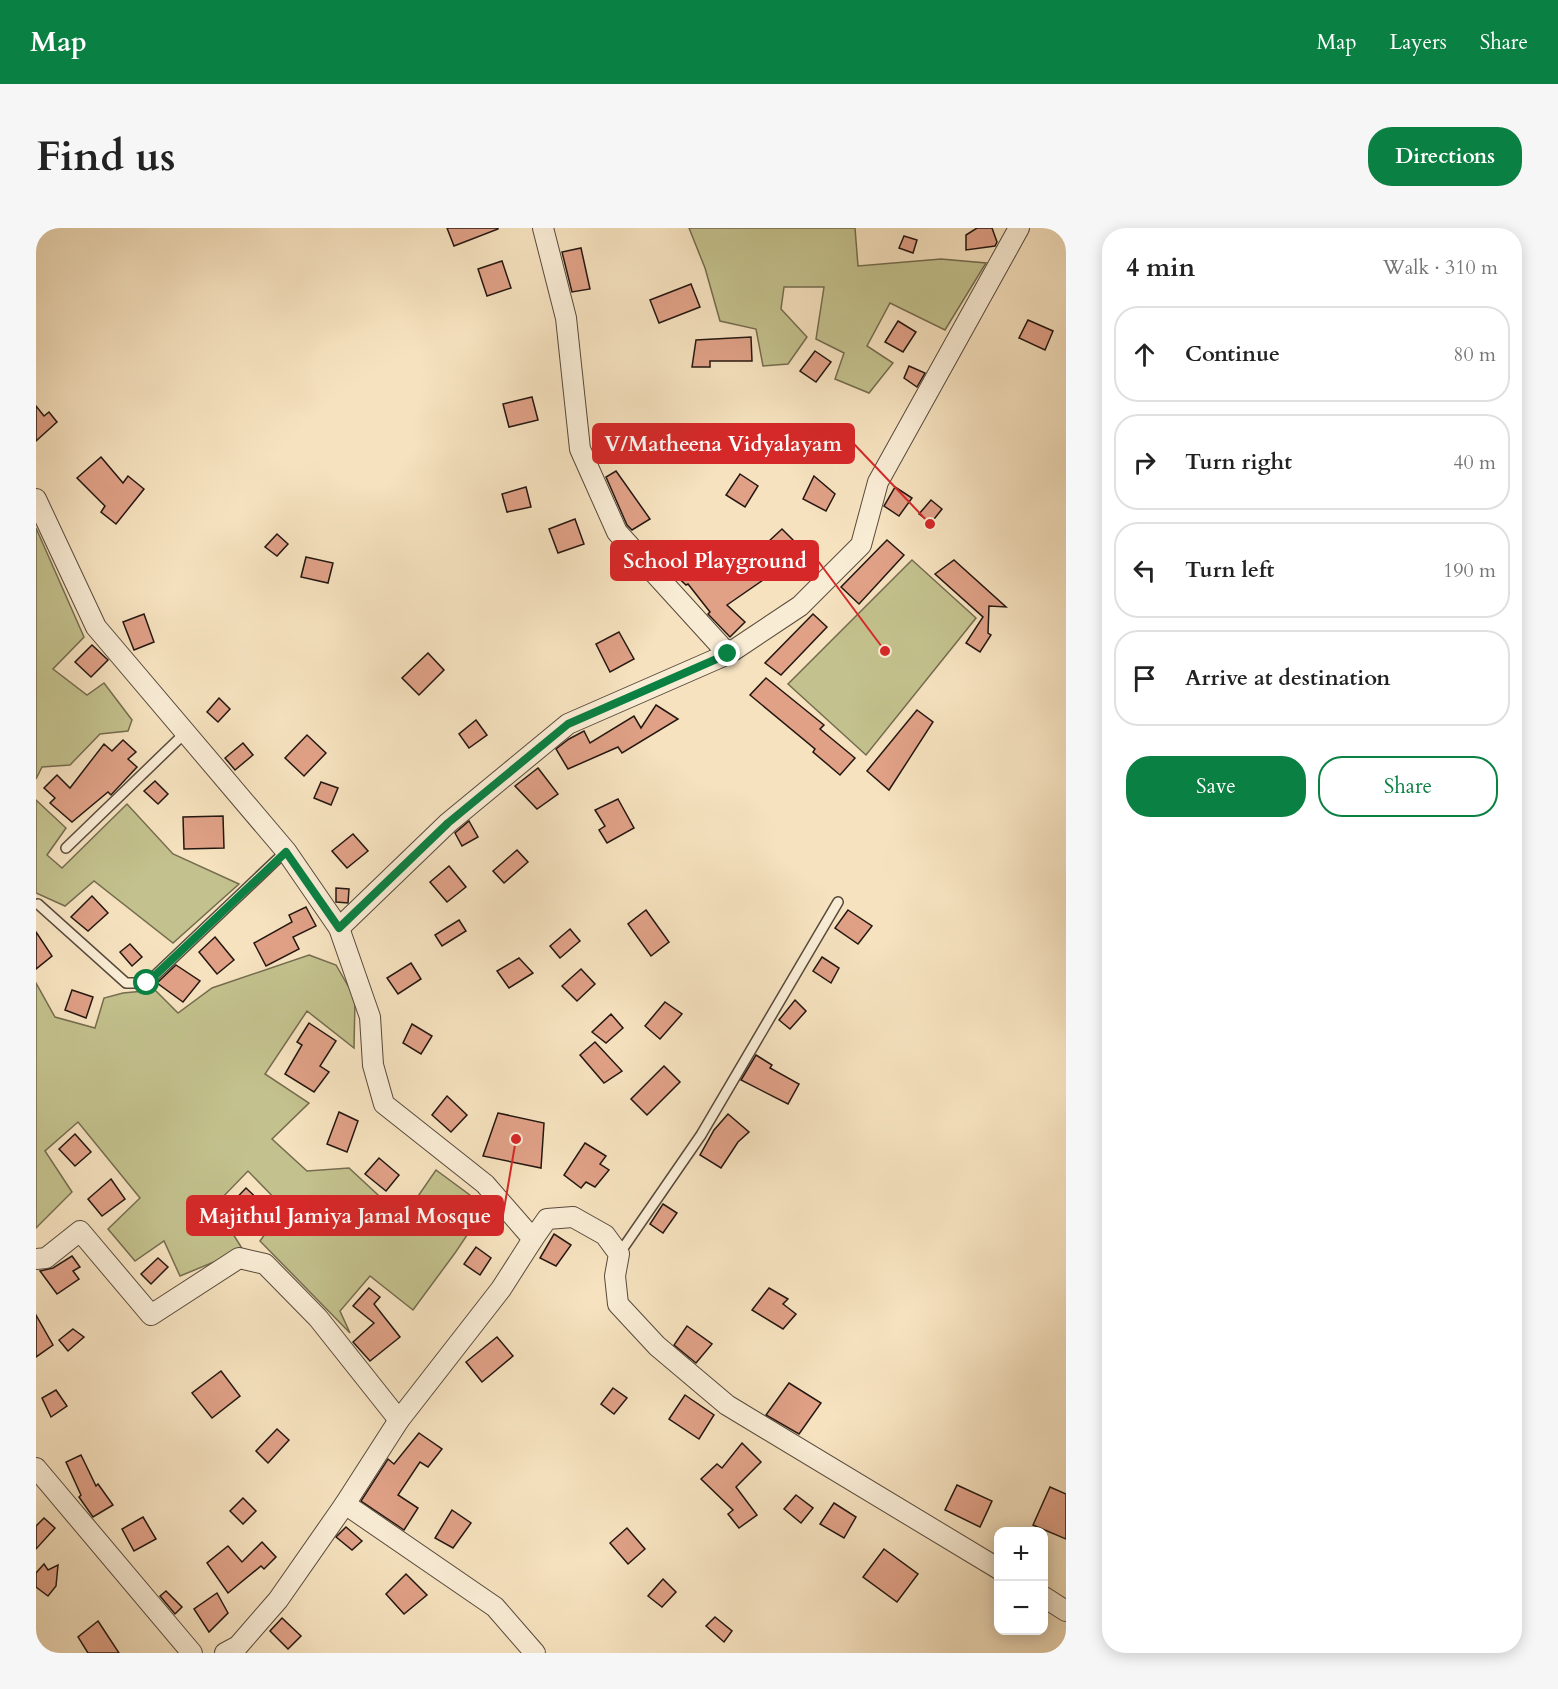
<!DOCTYPE html>
<html lang="en">
<head>
<meta charset="utf-8">
<style>
	:root { --surface:#fff; --page:#f6f6f6; --text:#222; --muted:#767676; --line:#e0e0e0; --accent:#0b8043 }
	body { margin:0; font-family:Cardo,serif; background:var(--page); color:var(--text) }
	.controls { position:absolute; right:18px; bottom:18px; display:grid; overflow:hidden; border-radius:12px; box-shadow:0 3px 15px #0003 }
	.controls button { width:54px; height:54px; display:grid; place-items:center; padding:0; border:0; border-bottom:2px solid var(--line); background:var(--surface); color:var(--text); font:30px sans-serif }
	.stop { position:absolute; width:18px; height:18px; margin:-14px; border:4px solid #0b8043; border-radius:50%; background:#fff }
	.stop.end { background:#0b8043; border-color:#fff; box-shadow:0 2px 6px #0008 }
	.list { margin:0; padding:0; list-style:none }
	h2 { display:flex; justify-content:space-between; align-items:center; height:78px; margin:0; padding:0 24px; font-size:26px }
	h2 small { font-size:20px; font-weight:400; color:var(--muted) }
	.list li { display:grid; grid-template-columns:39px 1fr auto; gap:18px; align-items:center; box-sizing:border-box; height:96px; margin:0 12px 12px; padding:0 12px; border:2px solid var(--line); border-radius:24px }
	.list b { display:block; font-size:22px; white-space:nowrap }
	.list em { font-size:20px; font-style:normal; color:var(--muted) }
	.actions { display:flex; gap:12px; padding:18px 24px }
	.actions a { flex:1; padding:14px 0; border:2px solid var(--accent); border-radius:24px; text-align:center; font-size:21px; color:var(--accent) }
	.actions .main { background:var(--accent); color:#fff }
	.icon { flex:none; width:33px; height:33px; fill:none; stroke:currentColor; stroke-width:2; stroke-linecap:round; stroke-linejoin:round }
	.map { position:relative; flex:none; width:1030px; height:1425px; overflow:hidden; border-radius:24px }
	header { display:flex; align-items:center; gap:36px; box-sizing:border-box; height:84px; padding:0 30px; background:var(--accent); color:#fff }
	header strong { font-size:28px }
	nav { display:flex; gap:33px; margin-inline-start:auto; font-size:21px }
	.intro { display:flex; align-items:center; justify-content:space-between; box-sizing:border-box; height:144px; padding:0 36px }
	h1 { margin:0; font-size:42px }
	.button { padding:15px 27px; border-radius:24px; background:var(--accent); color:#fff; font-size:21px; font-weight:700 }
	main { display:flex; gap:36px; padding:0 36px }
	aside { flex:1; background:var(--surface); border-radius:24px; box-shadow:0 3px 15px #0003 }
	.map>svg:first-child { display:block }
	.green { fill:#c3c18d; stroke:#746c4f; stroke-width:1.5 }
	.building { fill:#e0a187; stroke:#241711; stroke-width:1.5 }
	.lines { fill:none; stroke-linecap:round; stroke-linejoin:round }
	.service-casing { stroke:#584a3c; stroke-width:12 }
	.minor-casing { stroke:#584a3c; stroke-width:22 }
	.service { stroke:#f9ecd5; stroke-width:9 }
	.minor { stroke:#f9ecd5; stroke-width:20 }
	.route { stroke:#0b8043; stroke-width:8 }
	.leader { fill:none; stroke:#d62828; stroke-width:2 }
	.callout-dot { fill:#d62828; stroke:#f9ecd5; stroke-width:2 }
	.callout { fill:#d62828; stroke:#d62828; stroke-width:2 }
	.callout-label { font-size:21px; text-anchor:middle; font-weight:bold; fill:#fff }
</style>
</head>
<body>
<header>
<strong>Map</strong>
<nav><a>Map</a><a>Layers</a><a>Share</a></nav>
</header>
<div class="intro"><h1>Find us</h1><a class="button">Directions</a></div>
<main>
<div class="map">
<svg width="1030" height="1425" viewBox="0 0 1030 1425">
	<rect width="100%" height="100%" fill="#f6e2bf"/>
	<filter id="stains"><feTurbulence type="fractalNoise" baseFrequency=".00333" numOctaves="4"/><feColorMatrix values="0 0 0 0 .2 0 0 0 0 .09 0 0 0 0 .02 0 0 0 .5 -.17"/></filter>
	<radialGradient id="worn" r=".72"><stop offset=".6" stop-color="#630" stop-opacity="0"/><stop offset="1" stop-color="#630" stop-opacity=".3"/></radialGradient>
	<g class="green">
		<path d="M653,0H819L822,38L905,31L950,35L909,102L854,75L831,118L857,135L833,165L799,151L808,125L780,111L788,59H748L745,81L771,109L752,136L727,138L720,101L684,93L669,40Z"/>
		<path d="M0,300L48,409L17,441L51,467L68,455L96,492L92,503L64,506L34,537L6,539L0,551Z"/>
		<path d="M876,332L940,390L830,527L752,456Z"/>
		<path d="M0,572L30,600L11,627L26,640L91,576L137,626L203,656L137,715L58,653L29,678L0,665Z"/>
		<path d="M273,727L300,737L319,770L318,820L271,783L229,846L273,875L236,911L271,943L313,940L367,990L400,942L450,979L419,1025L377,1082L334,1048L304,1083L314,1105L224,1013L248,980L212,943L179,977L207,1022L144,1048L128,1013L99,1033L72,1001L104,970L42,894L9,923L36,964L0,1000V755L19,789L59,800L68,770L87,765L119,762L142,785L176,760Z"/>
	</g>
	<g class="building">
		<path d="M411,0H462V1L418,18Z"/>
		<path d="M941,0H956L961,14L959,18L930,22V7Z"/>
		<path d="M868,8L881,12L877,25L863,20Z"/>
		<path d="M545,20L554,61L536,64L526,24Z"/>
		<path d="M466,33L475,60L451,68L442,41Z"/>
		<path d="M655,56L664,79L623,95L614,72Z"/>
		<path d="M992,92L1017,103L1009,122L983,110Z"/>
		<path d="M862,93L880,104L867,124L849,114Z"/>
		<path d="M715,109L716,133H674V139H656L660,112Z"/>
		<path d="M779,123L795,134L780,154L764,143Z"/>
		<path d="M873,138L889,145L881,159L868,150Z"/>
		<path d="M496,169L502,192L473,199L467,176Z"/>
		<path d="M0,178L8,188L13,184L21,194L0,213Z"/>
		<path d="M640,196L653,216L628,233L615,213Z"/>
		<path d="M65,229L87,255L92,248L108,261L80,296L65,284L69,278L41,250Z"/>
		<path d="M580,243L614,291L596,302L591,297L570,249Z"/>
		<path d="M704,246L722,258L709,279L690,267Z"/>
		<path d="M778,248L799,266L790,283L767,271Z"/>
		<path d="M490,259L495,279L471,284L466,266Z"/>
		<path d="M859,259L876,270L863,288L848,278Z"/>
		<path d="M895,272L906,281L895,295L883,286Z"/>
		<path d="M539,291L548,316L522,325L513,301Z"/>
		<path d="M746,301L778,333L764,346L732,314Z"/>
		<path d="M241,306L252,316L241,328L229,319Z"/>
		<path d="M851,312L868,327L823,376L805,359Z"/>
		<path d="M651,321L679,349L681,347L683,349L712,330L727,352L691,377L709,394L694,409L672,386L674,384L652,356L650,357L632,340Z"/>
		<path d="M270,329L297,335L292,355L265,349Z"/>
		<path d="M918,332L970,379L953,378L952,405L955,407L944,424L930,415L947,389L899,346Z"/>
		<path d="M108,386L118,414L98,422L87,394Z"/>
		<path d="M777,386L791,399L745,447L729,435Z"/>
		<path d="M583,404L598,431L574,444L560,416Z"/>
		<path d="M56,417L72,432L55,449L39,434Z"/>
		<path d="M392,425L408,442L383,467L366,450Z"/>
		<path d="M730,450L788,497L784,501L819,530L804,547L777,524L779,521L714,467Z"/>
		<path d="M183,470L194,481L182,494L171,484Z"/>
		<path d="M620,477L642,491L586,525L582,519L532,541L520,521L533,511L548,503L554,515L598,488L605,500Z"/>
		<path d="M881,482L897,494L853,562L831,543Z"/>
		<path d="M440,492L451,507L433,520L423,506Z"/>
		<path d="M271,507L290,525L268,548L249,530Z"/>
		<path d="M87,512L100,524L92,531L101,539L75,567L72,564L36,594L14,575L19,570L8,560L21,547L34,560L68,516L76,523Z"/>
		<path d="M207,515L217,527L199,542L189,530Z"/>
		<path d="M502,540L522,566L501,581L479,558Z"/>
		<path d="M119,553L132,566L122,576L108,563Z"/>
		<path d="M285,554L302,560L295,577L278,570Z"/>
		<path d="M582,571L598,600L571,615L563,602L569,598L559,582Z"/>
		<path d="M187,588L188,620L148,621L147,589Z"/>
		<path d="M433,593L442,609L426,618L419,605Z"/>
		<path d="M317,606L332,623L311,640L296,623Z"/>
		<path d="M481,622L492,634L468,655L457,643Z"/>
		<path d="M413,638L430,659L411,674L394,654Z"/>
		<path d="M300,660L313,661L312,675L300,674Z"/>
		<path d="M56,668L72,685L52,703L35,689Z"/>
		<path d="M270,679L280,698L257,709L263,721L230,738L218,715L256,694L253,687Z"/>
		<path d="M610,682L633,714L615,728L592,696Z"/>
		<path d="M812,682L836,698L822,716L799,700Z"/>
		<path d="M423,692L430,703L406,718L399,707Z"/>
		<path d="M534,701L544,713L524,730L514,718Z"/>
		<path d="M0,704L16,728L0,741Z"/>
		<path d="M179,709L198,732L181,746L163,724Z"/>
		<path d="M94,716L106,729L96,738L84,724Z"/>
		<path d="M786,729L803,740L795,755L777,743Z"/>
		<path d="M483,730L497,745L473,760L461,743Z"/>
		<path d="M375,735L385,751L362,766L351,750Z"/>
		<path d="M140,737L164,753L147,774L121,755Z"/>
		<path d="M545,741L559,756L541,773L526,758Z"/>
		<path d="M36,762L57,769L50,790L29,782Z"/>
		<path d="M759,772L770,783L754,801L743,792Z"/>
		<path d="M629,774L646,786L624,811L609,798Z"/>
		<path d="M575,786L587,800L570,815L556,804Z"/>
		<path d="M273,795L300,813L284,838L293,844L278,864L249,846L266,817L261,814Z"/>
		<path d="M376,796L396,808L385,826L367,815Z"/>
		<path d="M559,814L586,843L568,855L544,827Z"/>
		<path d="M720,827L736,837L734,840L763,856L752,876L705,852Z"/>
		<path d="M628,838L644,854L611,887L595,871Z"/>
		<path d="M411,868L431,887L415,904L396,887Z"/>
		<path d="M303,884L322,893L311,924L291,916Z"/>
		<path d="M462,885L508,895L505,940L447,928Z"/>
		<path d="M692,886L713,904L702,914L685,940L664,927L678,902Z"/>
		<path d="M39,906L55,924L39,938L23,921Z"/>
		<path d="M549,915L570,928L564,936L573,942L559,959L550,954L545,960L528,947Z"/>
		<path d="M343,930L363,947L350,963L329,946Z"/>
		<path d="M75,951L89,971L66,988L52,971Z"/>
		<path d="M210,960L233,982L211,1004L188,983Z"/>
		<path d="M627,976L641,985L627,1005L614,996Z"/>
		<path d="M518,1006L535,1017L520,1038L504,1030Z"/>
		<path d="M440,1019L455,1030L444,1047L428,1036Z"/>
		<path d="M36,1028L44,1039L37,1043L43,1051L21,1066L4,1043L17,1040Z"/>
		<path d="M122,1030L132,1039L115,1056L105,1046Z"/>
		<path d="M333,1060L344,1069L338,1076L364,1109L334,1133L317,1114L338,1095L317,1078Z"/>
		<path d="M733,1060L752,1071L747,1076L760,1086L747,1101L716,1082Z"/>
		<path d="M0,1087L17,1117L0,1129Z"/>
		<path d="M651,1098L676,1116L660,1135L638,1117Z"/>
		<path d="M37,1101L48,1109L32,1123L23,1112Z"/>
		<path d="M461,1109L477,1128L446,1154L430,1134Z"/>
		<path d="M185,1143L204,1168L176,1190L156,1165Z"/>
		<path d="M753,1155L785,1175L763,1206L730,1187Z"/>
		<path d="M577,1160L591,1170L578,1186L565,1176Z"/>
		<path d="M20,1162L31,1178L15,1189L6,1170Z"/>
		<path d="M649,1167L678,1187L663,1211L633,1191Z"/>
		<path d="M241,1201L253,1212L232,1235L220,1223Z"/>
		<path d="M383,1205L406,1221L392,1239L384,1234L362,1267L382,1280L368,1302L325,1273L352,1231L358,1236Z"/>
		<path d="M706,1215L725,1234L700,1259L721,1287L703,1300L692,1286L697,1282L665,1251L681,1236L686,1240Z"/>
		<path d="M45,1227L60,1258L62,1256L77,1277L57,1289L43,1269L45,1267L30,1234Z"/>
		<path d="M921,1257L956,1273L944,1299L909,1282Z"/>
		<path d="M1014,1259L1030,1266V1311L997,1297Z"/>
		<path d="M760,1267L777,1280L765,1295L748,1281Z"/>
		<path d="M207,1270L220,1283L207,1296L194,1283Z"/>
		<path d="M798,1275L820,1289L808,1310L784,1296Z"/>
		<path d="M416,1282L435,1295L417,1320L399,1310Z"/>
		<path d="M107,1289L120,1311L98,1323L86,1301Z"/>
		<path d="M8,1290L19,1300L0,1321V1298Z"/>
		<path d="M310,1299L326,1313L316,1322L300,1309Z"/>
		<path d="M591,1300L609,1321L592,1336L574,1315Z"/>
		<path d="M226,1314L240,1329L228,1341L225,1338L192,1365L171,1335L192,1318L206,1334Z"/>
		<path d="M848,1321L882,1346L861,1374L827,1349Z"/>
		<path d="M8,1336L12,1342L22,1337L20,1358L12,1368L0,1359V1345Z"/>
		<path d="M370,1346L391,1367L368,1386L350,1366Z"/>
		<path d="M627,1351L640,1364L626,1379L612,1368Z"/>
		<path d="M130,1363L146,1379L139,1386L124,1368Z"/>
		<path d="M181,1365L192,1385L173,1404L158,1381Z"/>
		<path d="M679,1389L696,1403L688,1414L670,1398Z"/>
		<path d="M246,1390L265,1408L252,1421L234,1403Z"/>
		<path d="M62,1393L83,1425H52L42,1409Z"/>
	</g>
	<g class="lines">
		<defs>
			<g id="service">
				<path d="M30,620L150,504"/>
				<path d="M2,676L90,755H111L250,623"/>
				<path d="M583,1026L665,907L802,674"/>
			</g>
			<g id="minor">
				<path d="M507,0L530,90L544,221L581,304L692,426"/>
				<path d="M0,271L60,399L250,623L303,700L334,789L337,837L348,876L449,956L497,1011L465,1061L363,1192L309,1276L242,1372L202,1418L189,1425"/>
				<path d="M303,700L412,595L532,496L692,426L764,378L825,317L842,254L983,0"/>
				<path d="M497,1011L511,991L537,989L569,1007L583,1026L579,1048L582,1076L621,1118L691,1177L963,1341"/>
				<path d="M0,1031L10,1030L44,1003L115,1087L203,1030L229,1036L282,1090L363,1192"/>
				<path d="M0,1240L156,1425"/>
				<path d="M309,1276L459,1379L499,1425"/>
				<path d="M1008,1369L1030,1383"/>
			</g>
		</defs>
		<use href="#service" class="service-casing"/>
		<use href="#minor" class="minor-casing"/>
		<use href="#service" class="service"/>
		<use href="#minor" class="minor"/>
	</g>
	<g class="lines">
		<path class="route" d="M111,755L250,624L303,700L412,595L532,496L692,426"/>
	</g>
	<path class="leader" d="M894 296L818 216M849 423L782 333M480 911L467 987"/>
	<g class="callout-dot">
		<circle cx="894" cy="296" r="6"/>
		<circle cx="849" cy="423" r="6"/>
		<circle cx="480" cy="911" r="6"/>
	</g>
	<g class="callout">
		<rect x="557" y="196" width="261" height="39" rx="6"/>
		<rect x="575" y="313" width="207" height="39" rx="6"/>
		<rect x="151" y="968" width="316" height="39" rx="6"/>
	</g>
	<g class="callout-label">
		<text x="687" y="223">V/Matheena Vidyalayam</text>
		<text x="679" y="340">School Playground</text>
		<text x="309" y="995">Majithul Jamiya Jamal Mosque</text>
	</g>
	<rect width="100%" height="100%" filter="url(#stains)"/>
	<rect width="100%" height="100%" fill="url(#worn)"/>
</svg>
<div class="controls">
<button>+</button>
<button>−</button>
</div>
<div class="stop" style="left:111px;top:755px"></div>
<div class="stop end" style="left:692px;top:426px"></div>
</div>
<aside>
<h2>4 min<small>Walk · 310 m</small></h2>
<ul class="list">
<li><svg class="icon" aria-label="ahead" viewBox="0 0 24 24"><path d="M12 20V5M6 11l6-6 6 6"/></svg><div><b>Continue</b></div><em>80 m</em></li>
<li><svg class="icon" aria-label="right" viewBox="0 0 24 24"><path d="M7 20v-9h11M14 6l5 5-5 5"/></svg><div><b>Turn right</b></div><em>40 m</em></li>
<li><svg class="icon" aria-label="left" viewBox="0 0 24 24"><path d="M17 20v-9H6M10 6l-5 5 5 5"/></svg><div><b>Turn left</b></div><em>190 m</em></li>
<li><svg class="icon" aria-label="arrive" viewBox="0 0 24 24"><path d="M6 21V4h12l-3 4 3 4H6"/></svg><div><b>Arrive at destination</b></div></li>
</ul>
<div class="actions"><a class="main">Save</a><a>Share</a></div>
</aside>
</main>
</body>
</html>
